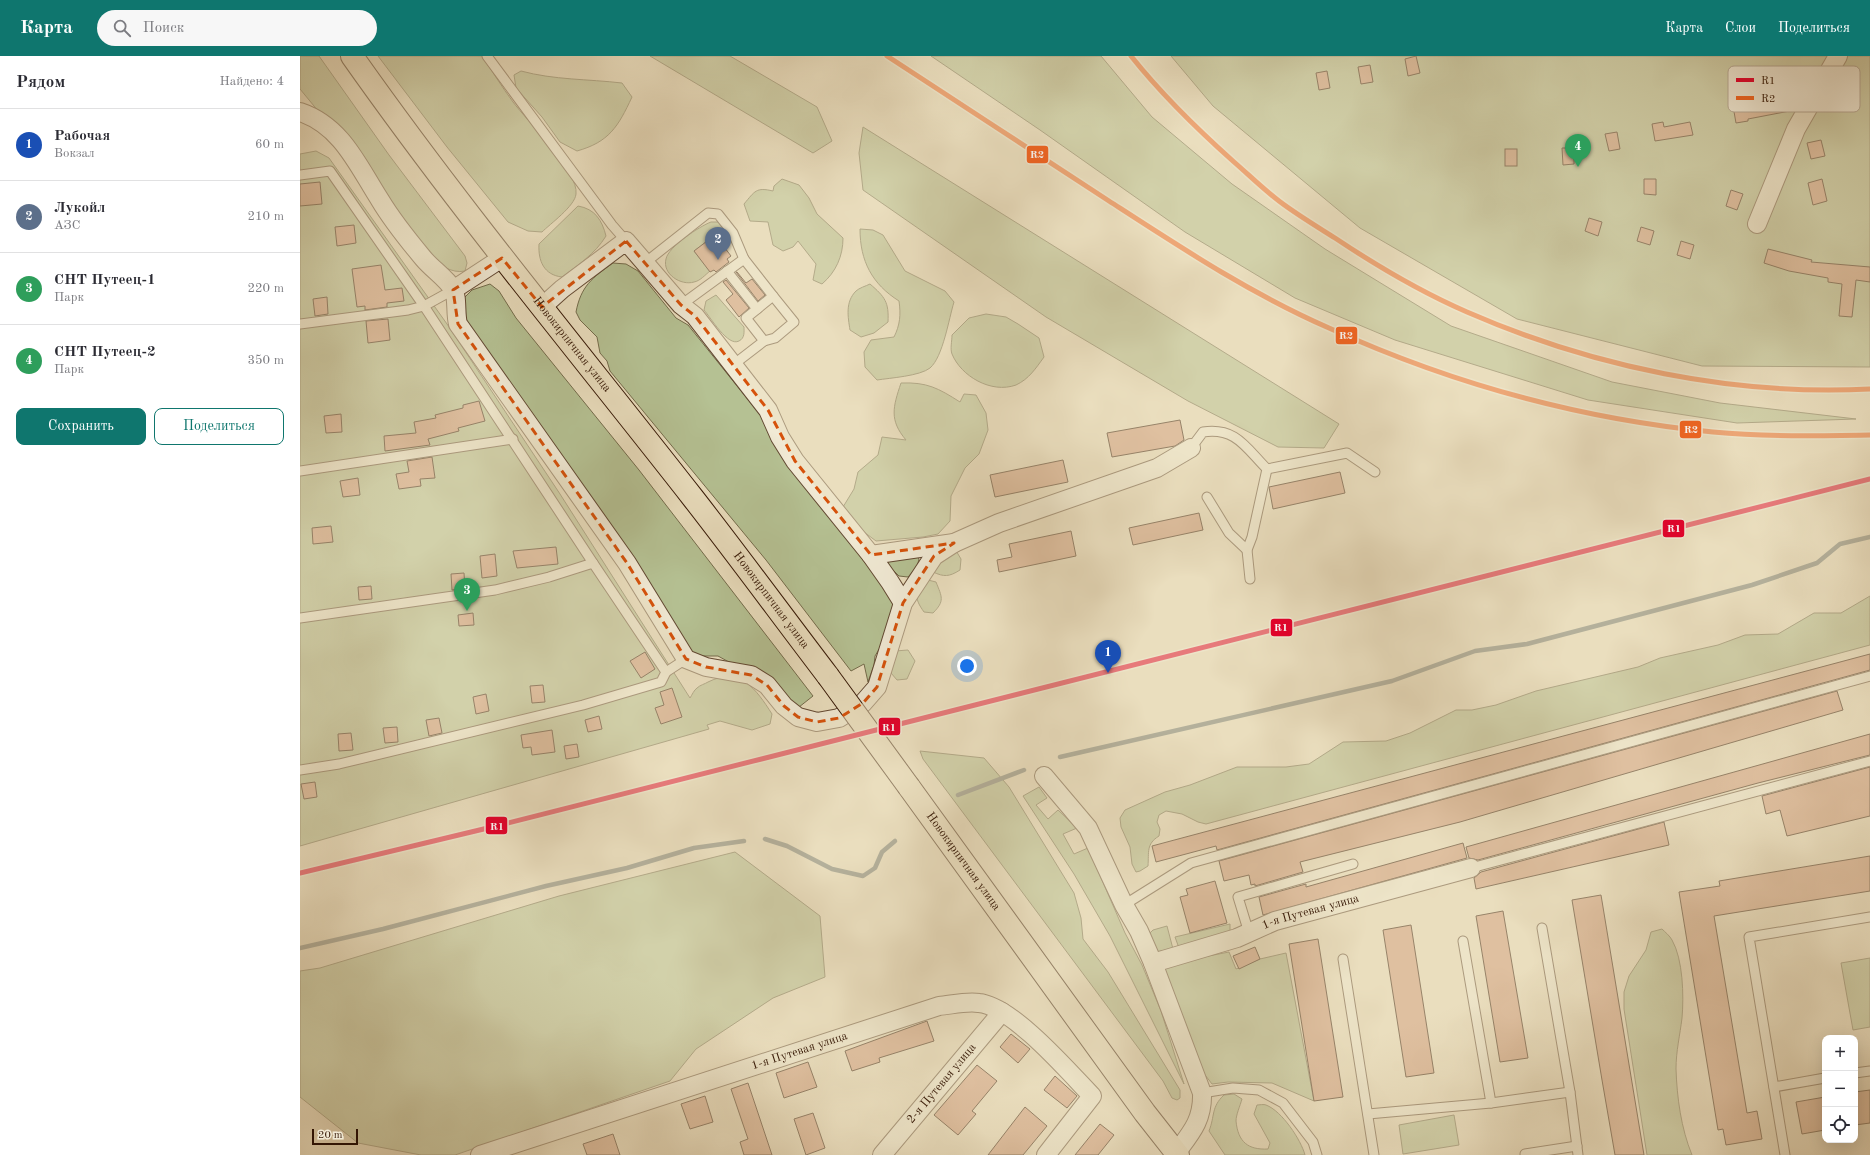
<!DOCTYPE html>
<html lang="ru">
<head>
<meta charset="utf-8">
<style>
	:root { --surface:#fff; --page:#f7f7f7; --text:#2b2b33; --muted:#7c7c81; --line:#e1e1e2; --accent:#0f766e }
	body { margin:0; font-family:"Old Standard TT",serif; background:var(--page); color:var(--text) }
	.controls { position:absolute; right:12px; bottom:12px; display:grid; overflow:hidden; border-radius:8px; box-shadow:0 4px 16px #0002 }
	.controls button { width:36px; height:36px; display:grid; place-items:center; padding:0; border:0; border-bottom:1px solid var(--line); background:var(--surface); color:var(--text); font:20px sans-serif }
	.scale { position:absolute; left:12px; bottom:10px; width:46px; box-sizing:border-box; padding-left:4px; border:2px solid #341604; border-top:0; font-size:11px; line-height:14px; white-space:nowrap; color:#341604; -webkit-text-stroke:3px #f1ead5; paint-order:stroke }
	.you { position:absolute; left:667px; top:610px; width:14px; height:14px; margin:-10px; border:3px solid #fff; border-radius:50%; background:#1a73e8; box-shadow:0 0 0 6px #1a73e833 }
	.badge { display:grid; place-items:center; width:26px; height:26px; border-radius:50%; background:var(--accent); color:#fff; font-size:13px; font-weight:700 }
	.pin { position:absolute; translate:-50% -33px; filter:drop-shadow(0 1px 2px #0008) }
	.pin::after { content:''; position:absolute; top:21px; width:14px; height:12px; background:inherit; clip-path:polygon(0 0,100% 0,50% 100%) }
	.list { margin:0; padding:0; list-style:none }
	h2 { display:flex; justify-content:space-between; align-items:center; height:52px; margin:0; padding:0 16px; font-size:17px }
	h2 small { font-size:13px; font-weight:400; color:var(--muted) }
	.list li { display:grid; grid-template-columns:26px 1fr auto; gap:12px; align-items:center; box-sizing:border-box; height:72px; padding:0 16px; border-top:1px solid var(--line) }
	.list b { display:block; font-size:15px; white-space:nowrap }
	.list p { margin:0; font-size:13px; white-space:nowrap; color:var(--muted) }
	.list em { font-size:13px; font-style:normal; color:var(--muted) }
	.actions { display:flex; gap:8px; padding:12px 16px }
	.actions a { flex:1; padding:9px 0; border:1px solid var(--accent); border-radius:8px; text-align:center; font-size:14px; color:var(--accent) }
	.actions .main { background:var(--accent); color:#fff }
	.icon { flex:none; width:22px; height:22px; fill:none; stroke:currentColor; stroke-width:2; stroke-linecap:round; stroke-linejoin:round }
	.map { position:relative; flex:none; width:1570px; height:1099px; overflow:hidden }
	header { display:flex; align-items:center; gap:24px; box-sizing:border-box; height:56px; padding:0 20px; background:var(--accent); color:#fff }
	header strong { font-size:19px }
	nav { display:flex; gap:22px; margin-inline-start:auto; font-size:14px }
	.search { width:280px; height:36px; background:var(--page); display:flex; align-items:center; gap:10px; box-sizing:border-box; padding:0 14px; border-radius:22px; color:var(--muted); font-size:15px }
	main { display:flex }
	aside { flex:1; background:var(--surface) }
	.map>svg:first-child { display:block }
	.green { fill:#b5c193; stroke:#746c4c }
	.lines { fill:none; stroke-linecap:round; stroke-linejoin:round }
	.stream { stroke:#737872; stroke-width:4.5 }
	.building { fill:#d39b7c; stroke:#341604 }
	.service-casing { stroke:#624832; stroke-width:11 }
	.minor-casing { stroke:#624832; stroke-width:20 }
	.primary-casing { stroke:#341604; stroke-width:24 }
	.service { stroke:#f1ead5; stroke-width:9 }
	.minor { stroke:#f1ead5; stroke-width:18 }
	.primary { stroke:#eadebe; stroke-width:22 }
	.primary-bridge-casing { stroke:#341604; stroke-width:24; stroke-linecap:butt }
	.primary-bridge { stroke:#eadebe; stroke-width:22 }
	.rail-1-casing { stroke:#f1ead5; stroke-width:8 }
	.rail-2-casing { stroke:#f1ead5; stroke-width:8 }
	.rail-1 { stroke:#e4002b; stroke-width:5 }
	.rail-2 { stroke:#f26522; stroke-width:5 }
	.marked { fill:none; stroke:#d6520b; stroke-width:3; stroke-dasharray:8 5; stroke-linejoin:round }
	.labels { text-anchor:middle; dominant-baseline:central; stroke-width:4; stroke-linejoin:round; paint-order:stroke }
	.street-label { font-size:12px; fill:#341604; stroke:#f1ead5 }
	.key { fill:#f1ead5; stroke:#b8aa96; stroke-width:1 }
	.key-label { font-size:11px; fill:#341604 }
	.line-badge { stroke:#f1ead5; stroke-width:1.5 }
	.badge-label { font-size:11px; text-anchor:middle; font-weight:bold; fill:#fff }
</style>
</head>
<body>
<header>
<strong>Карта</strong>
<div class="search"><svg class="icon" aria-label="search" viewBox="0 0 24 24"><circle cx="10" cy="10" r="6"/><path d="M15 15l6 6"/></svg>Поиск</div>
<nav><a>Карта</a><a>Слои</a><a>Поделиться</a></nav>
</header>
<main>
<aside>
<h2>Рядом<small>Найдено: 4</small></h2>
<ul class="list">
<li><span class="badge" style="background:#1a4fb4">1</span><div><b>Рабочая</b><p>Вокзал</p></div><em>60 m</em></li>
<li><span class="badge" style="background:#5c6f8a">2</span><div><b>Лукойл</b><p>АЗС</p></div><em>210 m</em></li>
<li><span class="badge" style="background:#2e9e5b">3</span><div><b>СНТ Путеец-1</b><p>Парк</p></div><em>220 m</em></li>
<li><span class="badge" style="background:#2e9e5b">4</span><div><b>СНТ Путеец-2</b><p>Парк</p></div><em>350 m</em></li>
</ul>
<div class="actions"><a class="main">Сохранить</a><a>Поделиться</a></div>
</aside>
<div class="map">
<svg width="1570" height="1099" viewBox="0 0 1570 1099">
	<rect width="100%" height="100%" fill="#eadebe"/>
	<filter id="stains"><feTurbulence type="fractalNoise" baseFrequency=".005" numOctaves="4"/><feColorMatrix values="0 0 0 0 .2 0 0 0 0 .09 0 0 0 0 .02 0 0 0 .5 -.17"/></filter>
	<radialGradient id="worn" r=".72"><stop offset=".6" stop-color="#630" stop-opacity="0"/><stop offset="1" stop-color="#630" stop-opacity=".3"/></radialGradient>
	<g class="green">
		<path d="M0,0H19L89,99L165,200L167,207L165,215C151,218 139,208 128,200L28,67L0,33Z"/>
		<path d="M78,0H182C192,15 202,31 213,46C227,65 279,116 276,138C275,150 250,168 242,176L228,175L208,166L147,91Z"/>
		<path d="M350,0H430L517,51L532,85L513,97Z"/>
		<path d="M631,0H801L852,61L932,128L1025,193L1151,270L1312,326L1420,347L1556,363L1437,367L1288,344L1095,284L995,242L885,176L740,74Z"/>
		<path d="M871,0H1570V311L1402,310L1217,263L1060,172L913,50Z"/>
		<path d="M221,15C254,24 288,23 322,27L332,41C318,71 309,86 277,95L260,86L242,61L216,32L214,19Z"/>
		<path d="M563,71L1039,368L1024,392L978,391L888,345L746,261L563,134L559,97Z"/>
		<path d="M16,95L29,102L147,268L260,438L390,642C392,639 394,634 397,632C400,629 405,628 408,626C440,610 456,633 472,658L470,668L452,674L420,665L407,669L409,673L0,790V98Z"/>
		<path d="M482,123L499,129L509,142L517,158L543,182C543,200 536,216 522,228L513,224L516,208L498,185L493,191L483,195L473,189L468,166L450,165L444,148C455,135 456,131 473,135L474,130Z"/>
		<path d="M278,150C295,153 302,164 306,180C295,198 278,209 262,221C244,219 238,205 239,188Z"/>
		<path d="M411,166H420L429,175L430,183L423,189L415,179L394,195L410,215C405,219 400,225 394,226C381,230 362,218 366,203C368,191 400,170 411,166Z"/>
		<path d="M560,173L573,174L583,179L605,215L645,235L654,246C649,262 643,301 630,312C620,320 590,322 577,324L565,311L564,296L571,284L594,281C600,269 601,259 599,245C572,228 560,205 560,173Z"/>
		<path d="M313,207L326,208L338,215L376,262L388,269L462,361L574,513L596,549L581,590L575,600L574,609L568,626L564,608L551,615L466,504L310,315L307,305L300,297L297,281L280,264L276,256C281,230 292,222 313,207Z"/>
		<path d="M190,228L199,235L216,262L339,414L513,640L494,655L438,611L418,600H403L389,596L163,269L164,242L172,234Z"/>
		<path d="M570,228C585,241 589,246 588,266L574,277L561,281L550,274C548,261 545,246 556,235C559,232 566,230 570,228Z"/>
		<path d="M416,239L444,271C444,276 445,282 439,285C428,291 411,262 404,254L406,245Z"/>
		<path d="M686,258L706,261L718,268L739,282L744,301C736,312 729,323 716,329C691,338 661,320 652,298C650,293 652,285 652,279L669,262Z"/>
		<path d="M601,327C627,326 638,332 660,346L664,338L676,339L686,357L688,374L679,398L665,412L651,440L650,465L638,478L623,481L576,485L556,470L543,451L554,433L558,416L578,399L582,381L606,384C589,364 593,351 601,327Z"/>
		<path d="M634,493H655L661,503L660,514C649,521 644,521 633,516Z"/>
		<path d="M615,497L619,503L617,511L608,521L599,520L587,508L592,501Z"/>
		<path d="M624,523L636,526C642,541 645,545 633,557L624,556C614,542 615,537 624,523Z"/>
		<path d="M1570,540V589L906,768L898,766L882,758L866,755L859,759L857,766L860,773L859,780C846,788 849,796 848,810L840,815L836,816L832,808L830,791L821,771L820,762L825,754L865,736L890,729L937,711H986L1009,708L1043,686L1086,685L1110,677L1156,654H1172L1196,649L1236,635L1338,611L1360,602L1418,589L1445,579L1478,578L1514,557H1541Z"/>
		<path d="M608,594L615,605L607,623L597,624L591,617V605L595,595Z"/>
		<path d="M620,695L684,702L709,731L774,837L781,862L783,883L808,916L880,1034V1042L877,1044L872,1042L863,1025L623,703Z"/>
		<path d="M739,731L747,742L736,749L748,763L758,754L777,772L763,778L774,798L788,792L825,877L842,909L861,955L884,1028L810,880L774,818L723,740Z"/>
		<path d="M435,796L520,860L525,921L473,942L396,993L370,1025L155,1099H121L58,1087L0,1041V915L20,912L259,840Z"/>
		<path d="M930,868V877L879,892L875,881Z"/>
		<path d="M867,870L873,893L855,896L848,879L853,874Z"/>
		<path d="M1362,873C1365,876 1370,880 1372,884C1383,903 1384,940 1382,962C1380,979 1376,995 1376,1013C1377,1042 1381,1072 1392,1099H1347L1324,953V936L1329,920L1346,894L1351,876Z"/>
		<path d="M929,896L936,913L960,903L986,897L1014,1045L972,1027L928,1026L912,1028L899,1011L864,917L866,912L873,907Z"/>
		<path d="M1570,902V971L1553,974L1541,907Z"/>
		<path d="M934,1038L942,1043C940,1050 936,1059 936,1065C938,1086 948,1094 968,1093L970,1087L954,1058L957,1049C959,1049 964,1048 966,1049C982,1055 1001,1084 1005,1099H925L909,1075C915,1060 911,1051 924,1039Z"/>
		<path d="M1154,1059L1159,1089L1103,1098L1099,1069Z"/>
	</g>
	<g class="lines">
		<g class="stream">
			<path d="M760,701L1092,625L1175,595L1227,588L1452,529L1517,507L1540,488L1570,481"/>
			<path d="M658,739L724,714"/>
			<path d="M465,783L487,790L532,813L563,820L575,812L582,796L595,785"/>
			<path d="M0,892L83,873L246,830L327,812L394,792L444,785"/>
		</g>
	</g>
	<g class="building">
		<path d="M1116,0L1120,17L1108,20L1105,3Z"/>
		<path d="M1070,9L1073,26L1061,28L1058,11Z"/>
		<path d="M1027,15L1030,32L1019,34L1016,17Z"/>
		<path d="M1494,36L1496,51L1495,54L1448,63V65L1436,67L1433,50L1458,45V43Z"/>
		<path d="M1363,66L1364,71L1390,66L1393,79L1355,85L1352,68Z"/>
		<path d="M1317,76L1320,93L1309,95L1305,78Z"/>
		<path d="M1521,84L1525,100L1511,103L1507,87Z"/>
		<path d="M1262,92H1274V108L1263,109Z"/>
		<rect x="1205" y="93" width="12" height="17"/>
		<path d="M1344,123H1356V139L1344,138Z"/>
		<path d="M1522,123L1527,145L1513,149L1508,127Z"/>
		<path d="M20,126L22,148L0,150V128Z"/>
		<path d="M1431,134L1443,138L1437,154L1426,150Z"/>
		<path d="M1289,162L1302,166L1298,180L1285,175Z"/>
		<path d="M54,169L56,187L37,190L35,171Z"/>
		<path d="M1341,171L1354,175L1350,189L1337,185Z"/>
		<path d="M415,179L431,200L427,203L429,206L416,216L414,214L410,216L394,195Z"/>
		<path d="M1381,185L1394,189L1390,203L1377,199Z"/>
		<path d="M1468,193L1512,204L1511,206L1570,211V226L1556,224L1552,261L1539,260L1542,228L1528,226V222L1489,215L1464,207Z"/>
		<path d="M81,209L85,234L102,232L104,245L87,247V251L65,254V250L57,251L52,213Z"/>
		<path d="M436,216H437L446,227L452,223L465,239L458,245Z"/>
		<path d="M426,224L449,252L439,261L426,244L433,238L423,226Z"/>
		<path d="M27,241L28,258L15,260L13,243Z"/>
		<path d="M88,263L90,284L68,287L66,265Z"/>
		<path d="M179,345L185,365L158,372L159,375L128,383L130,389L85,395L84,380L116,377L114,366L136,362L135,359L163,352V349Z"/>
		<path d="M41,358L42,376L26,377L24,360Z"/>
		<path d="M880,364L884,384L875,390L812,401L807,377Z"/>
		<path d="M132,401L135,422L120,423L121,430L99,433L96,418L109,416L107,405Z"/>
		<path d="M763,404L768,426L695,441L690,419Z"/>
		<path d="M1040,416L1045,437L973,453L969,431Z"/>
		<path d="M58,422L60,439L43,441L40,425Z"/>
		<path d="M899,457L903,474L833,489L829,472Z"/>
		<path d="M31,470L33,486L13,488L12,472Z"/>
		<path d="M771,475L776,500L699,516L697,504L712,501L709,488Z"/>
		<path d="M256,491L258,508L217,512L213,495Z"/>
		<path d="M195,498L197,520L182,522L180,500Z"/>
		<path d="M164,517L165,532L152,534L151,518Z"/>
		<path d="M71,530L72,543L59,544L58,531Z"/>
		<path d="M173,557L174,569L159,570L158,559Z"/>
		<path d="M345,596L355,613L341,622L330,605Z"/>
		<path d="M1570,598V614L917,794L916,790L856,806L852,790Z"/>
		<path d="M243,629L245,646L232,647L230,630Z"/>
		<path d="M372,632L382,661L361,668L355,652L364,649L360,636Z"/>
		<path d="M1537,635L1543,654L1160,766L1000,806L1003,816L955,830V828L951,829L949,819L924,825L919,805Z"/>
		<path d="M186,638L189,655L176,658L173,641Z"/>
		<path d="M299,660L302,673L288,676L285,664Z"/>
		<path d="M139,662L142,677L129,680L126,664Z"/>
		<path d="M97,671L98,686L85,687L83,672Z"/>
		<path d="M252,674L255,696L232,699L231,691L223,692L221,679Z"/>
		<path d="M51,677L53,694L39,695L38,678Z"/>
		<path d="M1570,678V699L1458,727L1178,804L1169,802L1166,791Z"/>
		<path d="M277,688L279,701L266,703L264,690Z"/>
		<path d="M1570,711V760L1487,780L1480,754L1466,758L1462,740Z"/>
		<path d="M15,726L17,741L4,743L1,728Z"/>
		<path d="M1364,766L1369,789L1176,833L1174,822L1181,816Z"/>
		<path d="M1163,787L1167,802L963,859L959,841L1006,828V831Z"/>
		<path d="M1570,800V835L1414,860L1447,1057L1457,1055L1462,1083L1426,1089L1423,1073L1418,1074L1379,836L1420,830L1419,825Z"/>
		<path d="M915,825L927,867L890,877L880,841L888,839L886,833Z"/>
		<path d="M1301,839L1344,1099H1315L1302,1024L1272,844Z"/>
		<path d="M1203,855L1228,1002L1200,1006L1176,860Z"/>
		<path d="M1111,869L1134,1017L1106,1021L1083,874Z"/>
		<path d="M1018,883L1043,1041L1014,1045L989,888Z"/>
		<path d="M955,891L960,903L939,913L933,900Z"/>
		<path d="M627,965L634,985L579,1002L580,1006L552,1015L545,995Z"/>
		<path d="M711,978L730,993L718,1007L700,991Z"/>
		<path d="M508,1006L517,1031L484,1042L476,1017Z"/>
		<path d="M677,1009L697,1025L672,1055L676,1058L658,1079L634,1059Z"/>
		<path d="M755,1020L777,1040L767,1052L744,1034Z"/>
		<path d="M448,1027L472,1099H444L440,1086L448,1083L431,1033Z"/>
		<path d="M1570,1034V1067L1555,1069V1036Z"/>
		<path d="M405,1040L413,1066L390,1073L381,1048Z"/>
		<path d="M1525,1041V1074L1502,1078L1496,1046Z"/>
		<path d="M725,1051L747,1070L723,1099H688Z"/>
		<path d="M513,1057L525,1092L506,1099L494,1063Z"/>
		<path d="M800,1068L814,1079L798,1099H775Z"/>
		<path d="M313,1078L320,1099H287L283,1088Z"/>
	</g>
	<g class="lines">
		<defs>
			<g id="service">
				<path d="M187,0L312,169L326,185"/>
				<path d="M0,119L30,115L124,250L293,507"/>
				<path d="M346,206L408,157L418,158L433,177L444,203"/>
				<path d="M427,215L457,253"/>
				<path d="M381,249L444,203L473,240L446,262L464,285L433,309"/>
				<path d="M0,268L108,254L124,250L153,234"/>
				<path d="M464,285L475,282L494,266L473,240"/>
				<path d="M891,392L903,376C936,371 946,392 967,413L952,481L947,494L950,523"/>
				<path d="M967,413L1047,397L1075,416"/>
				<path d="M0,415L213,383"/>
				<path d="M907,441L929,477L947,494"/>
				<path d="M0,562L195,534L249,521L293,507L366,616L361,626L283,649L39,708L0,714"/>
				<path d="M366,616L386,603"/>
				<path d="M1171,812L1570,705"/>
				<path d="M824,849L891,807L1570,620"/>
				<path d="M1242,872L1270,1036L1278,1099"/>
				<path d="M949,877L938,841L1053,808"/>
				<path d="M1163,885L1191,1047"/>
				<path d="M1043,903L1074,1099"/>
				<path d="M1555,1017L1570,1015"/>
				<path d="M1474,1031L1525,1022"/>
				<path d="M902,1037L933,1032L959,1034L983,1047L1013,1086L1017,1099"/>
				<path d="M1068,1058L1191,1047L1270,1036"/>
				<path d="M1225,1098L1277,1090"/>
				<path d="M1485,1099L1449,881L1570,861"/>
			</g>
			<g id="minor">
				<path d="M0,56C42,70 58,110 80,144C92,164 108,184 123,202C132,213 145,221 153,233C158,241 155,257 158,268L327,507L386,603L406,611L451,619L467,629L484,650L498,661L517,666L539,662L563,647L577,631L603,547L634,500L654,487"/>
				<path d="M1457,168L1496,73L1538,0"/>
				<path d="M153,234L202,202"/>
				<path d="M242,251L262,233L326,185L381,249L395,260L468,354L480,381L495,405L571,499L590,526L603,547"/>
				<path d="M571,499L654,487L699,467L857,412L891,392"/>
				<path d="M744,720L788,772L824,849L839,875L853,907L902,1037C903,1064 891,1077 876,1097"/>
				<path id="s1" d="M853,907L937,882L975,865L1171,812"/>
				<path id="s2" d="M180,1099L639,950C651,949 666,945 679,947C712,950 769,1016 792,1040L746,1099"/>
				<path id="s3" d="M582,1099L702,956"/>
			</g>
			<g id="primary">
				<path id="s4" d="M52,0C159,152 278,295 393,442C439,501 483,561 528,620"/>
				<path id="s5" d="M609,731L845,1057L878,1099"/>
			</g>
		</defs>
		<use href="#service" class="service-casing"/>
		<use href="#minor" class="minor-casing"/>
		<use href="#primary" class="primary-casing"/>
		<use href="#service" class="service"/>
		<use href="#minor" class="minor"/>
		<use href="#primary" class="primary"/>
		<defs>
			<path id="primary-bridge" d="M528,620L609,731"/>
		</defs>
		<use href="#primary-bridge" class="primary-bridge-casing"/>
		<use href="#primary-bridge" class="primary-bridge"/>
		<defs>
			<path id="rail-1" d="M0,817L192,771L1570,423"/>
			<g id="rail-2">
				<path d="M587,0C661,48 735,97 809,145C880,191 951,238 1029,272C1150,327 1280,363 1413,376C1465,381 1518,380 1570,379"/>
				<path d="M831,0C862,39 897,73 934,106C949,119 963,133 979,145C996,158 1016,170 1035,182C1077,210 1121,236 1167,256C1293,311 1433,340 1570,333"/>
			</g>
		</defs>
		<use href="#rail-1" class="rail-1-casing"/>
		<use href="#rail-2" class="rail-2-casing"/>
		<use href="#rail-1" class="rail-1"/>
		<use href="#rail-2" class="rail-2"/>
	</g>
	<path d="M0 0H1570V1099H0ZM326,185L381,249L395,260L468,354L495,405L571,499L654,487L634,500L603,547L577,631L563,647L539,662L517,666L498,661L484,650L467,629L451,619L406,611L386,603L327,507L158,268L153,234L202,202L242,251Z" fill="#eadebe" fill-opacity=".55" fill-rule="evenodd"/>
	<path class="marked" d="M326,185L381,249L395,260L468,354L495,405L571,499L654,487L634,500L603,547L577,631L563,647L539,662L517,666L498,661L484,650L467,629L451,619L406,611L386,603L327,507L158,268L153,234L202,202L242,251Z"/>
	<g class="labels">
		<g class="street-label">
			<text stroke="none"><textPath href="#s4" startOffset="363">Новокирпичная улица</textPath></text>
			<text stroke="none"><textPath href="#s4" startOffset="687">Новокирпичная улица</textPath></text>
			<text stroke="none"><textPath href="#s5" startOffset="92">Новокирпичная улица</textPath></text>
			<text stroke="none"><textPath href="#s1" startOffset="166">1-я Путевая улица</textPath></text>
			<text stroke="none"><textPath href="#s2" startOffset="336">1-я Путевая улица</textPath></text>
			<text stroke="none"><textPath href="#s3" startOffset="93">2-я Путевая улица</textPath></text>
		</g>
	</g>
	<rect x="1428" y="10" width="132" height="46" rx="6" class="key"/>
	<rect x="1436" y="22" width="18" height="4" fill="#e4002b"/>
	<rect x="1436" y="40" width="18" height="4" fill="#f26522"/>
	<g class="key-label">
		<text x="1461" y="28">R1</text>
		<text x="1461" y="46">R2</text>
	</g>
	<g class="line-badge">
		<rect x="726" y="89" width="23" height="19" rx="4" fill="#f26522"/>
		<rect x="1035" y="270" width="23" height="19" rx="4" fill="#f26522"/>
		<rect x="1379" y="364" width="23" height="19" rx="4" fill="#f26522"/>
		<rect x="1362" y="463" width="23" height="19" rx="4" fill="#e4002b"/>
		<rect x="970" y="562" width="23" height="19" rx="4" fill="#e4002b"/>
		<rect x="578" y="661" width="23" height="19" rx="4" fill="#e4002b"/>
		<rect x="185" y="760" width="23" height="19" rx="4" fill="#e4002b"/>
	</g>
	<g class="badge-label">
		<text x="737" y="102">R2</text>
		<text x="1046" y="283">R2</text>
		<text x="1391" y="377">R2</text>
		<text x="1374" y="476">R1</text>
		<text x="981" y="575">R1</text>
		<text x="589" y="675">R1</text>
		<text x="197" y="774">R1</text>
	</g>
	<rect width="100%" height="100%" filter="url(#stains)"/>
	<rect width="100%" height="100%" fill="url(#worn)"/>
</svg>
<div class="controls">
<button>+</button>
<button>−</button>
<button><svg class="icon" aria-label="locate" viewBox="0 0 24 24"><circle cx="12" cy="12" r="6"/><path d="M12 2v4M12 18v4M2 12h4M18 12h4"/></svg></button>
</div>
<div class="scale">20 m</div>
<div class="you"></div>
<div class="pin badge" style="left:808px;top:617px;background:#1a4fb4">1</div>
<div class="pin badge" style="left:418px;top:204px;background:#5c6f8a">2</div>
<div class="pin badge" style="left:167px;top:555px;background:#2e9e5b">3</div>
<div class="pin badge" style="left:1278px;top:111px;background:#2e9e5b">4</div>
</div>
</main>
</body>
</html>
